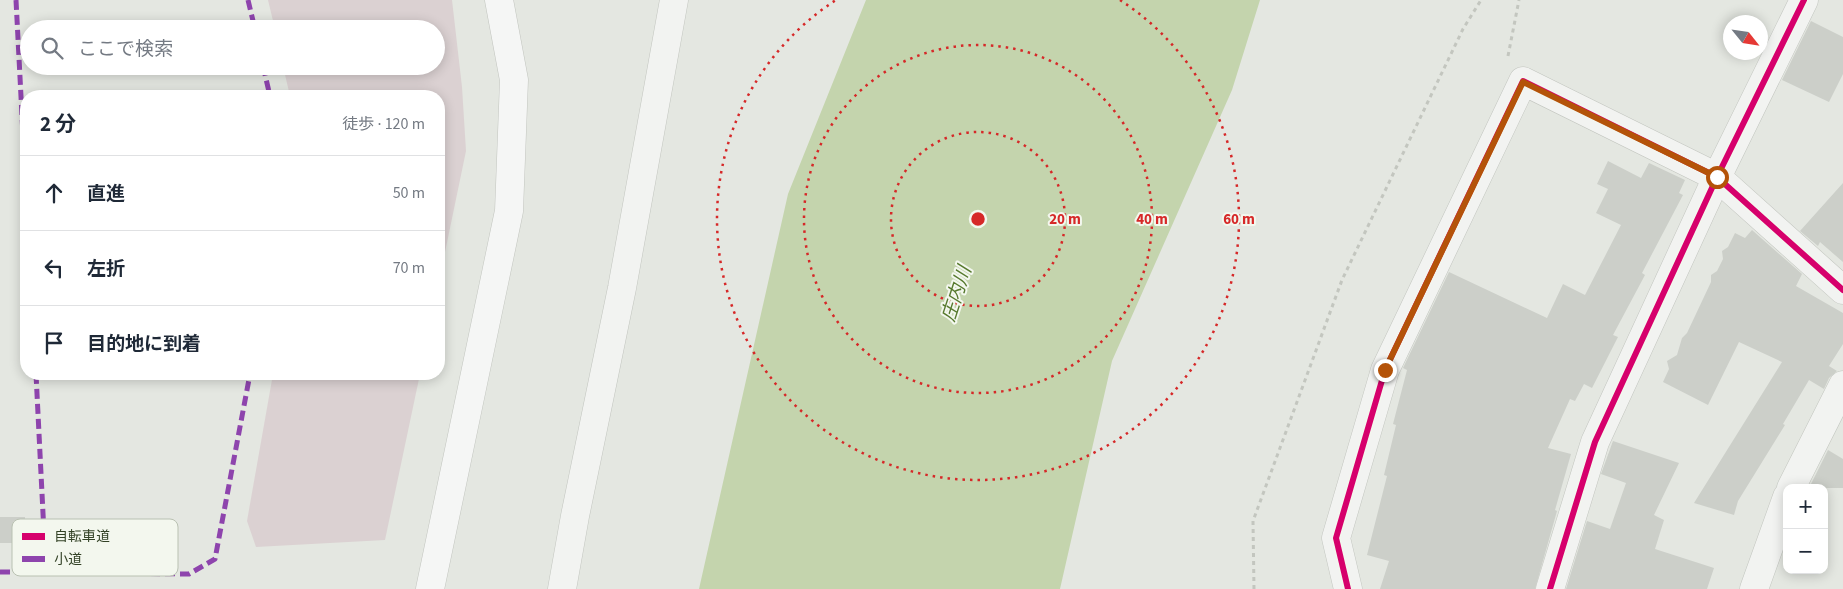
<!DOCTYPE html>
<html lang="ja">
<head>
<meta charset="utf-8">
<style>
	:root { --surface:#fff; --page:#f2f2f3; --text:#1f2937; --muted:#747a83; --line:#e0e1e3 }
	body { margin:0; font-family:"Source Sans 3","Noto Sans JP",sans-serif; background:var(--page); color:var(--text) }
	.controls { position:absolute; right:15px; bottom:15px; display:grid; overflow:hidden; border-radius:10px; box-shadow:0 2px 12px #0003 }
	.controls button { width:45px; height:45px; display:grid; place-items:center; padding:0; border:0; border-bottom:1px solid var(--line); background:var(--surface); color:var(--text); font:25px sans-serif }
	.compass { position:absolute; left:1723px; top:15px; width:45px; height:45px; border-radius:50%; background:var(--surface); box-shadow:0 2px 12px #0003; rotate:120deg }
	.stop { position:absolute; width:15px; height:15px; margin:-11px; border:4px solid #b45309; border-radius:50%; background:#fff }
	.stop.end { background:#b45309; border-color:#fff; box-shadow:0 1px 5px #0008 }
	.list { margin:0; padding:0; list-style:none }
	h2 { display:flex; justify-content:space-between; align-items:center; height:65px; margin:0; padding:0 20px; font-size:21px }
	h2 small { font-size:16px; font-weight:400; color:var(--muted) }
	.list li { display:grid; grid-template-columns:32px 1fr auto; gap:15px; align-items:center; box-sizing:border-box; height:75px; padding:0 20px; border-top:1px solid var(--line) }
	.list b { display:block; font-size:19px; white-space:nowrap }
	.list em { font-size:16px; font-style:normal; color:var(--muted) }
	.icon { flex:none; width:28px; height:28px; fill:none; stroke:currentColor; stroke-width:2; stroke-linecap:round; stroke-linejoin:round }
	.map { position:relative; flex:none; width:1843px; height:589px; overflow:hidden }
	.search { position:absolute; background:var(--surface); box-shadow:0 2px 12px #0003; left:20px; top:20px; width:425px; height:55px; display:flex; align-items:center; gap:12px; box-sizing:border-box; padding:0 18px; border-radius:28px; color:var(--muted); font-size:19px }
	.panel { position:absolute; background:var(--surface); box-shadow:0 2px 12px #0003; left:20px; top:90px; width:425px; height:290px; border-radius:20px }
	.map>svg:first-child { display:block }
	.green { fill:#dbd1d2 }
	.water { fill:#c4d4ad }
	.building { fill:#cccfc9 }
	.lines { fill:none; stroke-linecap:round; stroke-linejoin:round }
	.street-casing { stroke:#c2c5bf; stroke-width:29 }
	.secondary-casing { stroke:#c2c5bf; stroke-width:29 }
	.path { stroke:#c3c6bf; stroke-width:3; stroke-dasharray:4 4; stroke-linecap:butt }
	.street { stroke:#f2f3f1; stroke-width:28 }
	.secondary { stroke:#f5f6f5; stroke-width:28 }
	.quiet { stroke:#8e44ad; stroke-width:5; stroke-dasharray:10 5; stroke-linecap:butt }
	.cycleway-casing { stroke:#f3f7ee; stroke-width:9 }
	.cycleway { stroke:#d6006c; stroke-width:6 }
	.route { stroke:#b45309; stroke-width:6 }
	.ring { fill:none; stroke:#d62828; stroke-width:2.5; stroke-dasharray:2.5 5 }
	.labels { text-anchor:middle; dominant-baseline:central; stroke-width:4; stroke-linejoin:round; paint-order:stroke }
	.water-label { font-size:19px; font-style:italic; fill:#56792d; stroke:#f3f7ee }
	.key { fill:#f3f7ee; stroke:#b9c1b2; stroke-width:1 }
	.key-label { font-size:14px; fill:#334226 }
	.centre { fill:#d62828; stroke:#f3f7ee; stroke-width:2.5 }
	.ring-label { font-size:15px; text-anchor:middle; font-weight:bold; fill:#d62828; stroke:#f3f7ee; stroke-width:4; stroke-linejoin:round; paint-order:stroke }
</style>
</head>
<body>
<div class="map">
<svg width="1843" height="589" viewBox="0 0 1843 589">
	<rect width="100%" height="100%" fill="#e4e7e1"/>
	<g class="green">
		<path d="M268,0H452L462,87L466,151L439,281V96H290L283,66H436V29H275Z"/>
		<path d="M273,374H420L385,540L256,547L247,521Z"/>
	</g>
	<path class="water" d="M866,0H1260L1232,90L1112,361L1060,589H699L788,194Z"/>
	<g class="building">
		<path d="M1811,21L1843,37V74L1829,102L1782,80Z"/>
		<path d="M1608,161L1641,178L1649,163L1685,180L1679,193L1683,195L1642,273L1645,275L1613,335L1618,337L1592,388L1584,384L1575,401L1570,399L1548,448L1571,454L1555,510L1557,511L1535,589H1380L1389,561L1367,555L1387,476L1384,475L1396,425L1393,424L1407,370L1403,368L1449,272L1547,318L1563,284L1585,295L1621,225L1596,213L1608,189L1597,184Z"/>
		<path d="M1843,183V262L1820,242L1818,246L1800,231Z"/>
		<path d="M1752,230L1802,274L1796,286L1843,313V344L1829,366L1837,371L1829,378L1824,389L1809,380L1783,424L1785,425L1738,501L1734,515L1694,503L1782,362L1739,342L1708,405L1663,382L1669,369L1667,361L1677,355L1682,338L1687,333L1711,282V275L1717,271L1723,259L1722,251L1728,247L1735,233L1745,238Z"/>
		<path d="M1613,441L1679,463L1654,515L1664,520L1655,549L1714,568L1707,589H1566L1587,521L1610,529L1626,483L1601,474Z"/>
		<path d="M1828,450L1843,459V488H1809Z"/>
		<rect x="0" y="517" width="25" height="26"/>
	</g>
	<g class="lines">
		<defs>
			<g id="street">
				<path d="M1791,488L1843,385"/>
				<path d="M562,589L575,516L622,288L674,0"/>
				<path d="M1348,589L1336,538L1385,370L1523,81L1717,177L1843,290"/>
				<path d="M1550,589L1595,442L1717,177L1804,0"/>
				<path d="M1754,589L1787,497"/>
			</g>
			<path id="secondary" d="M430,589L509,211L514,80L499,0"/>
		</defs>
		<use href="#street" class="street-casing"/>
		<use href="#secondary" class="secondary-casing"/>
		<g class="path">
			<path d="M1508,56L1519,0"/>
			<path d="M1254,589L1253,521L1342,280L1463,29L1481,0"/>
		</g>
		<use href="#street" class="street"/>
		<use href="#secondary" class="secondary"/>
		<g class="quiet">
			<path d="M16,0L26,193"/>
			<path d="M248,0L255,29"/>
			<path d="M263,66L270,96"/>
			<path d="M36,374L46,573"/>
			<path d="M0,572L189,574L215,559L250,374"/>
		</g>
		<defs>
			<g id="cycleway">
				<path d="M1348,589L1336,538L1385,370L1523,81L1717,177L1843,290"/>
				<path d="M1550,589L1595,442L1717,177L1804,0"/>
			</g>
		</defs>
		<use href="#cycleway" class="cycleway-casing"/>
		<use href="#cycleway" class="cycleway"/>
	</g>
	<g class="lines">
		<path class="route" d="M1385,370L1523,82L1717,177"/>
	</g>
	<g class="ring">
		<circle cx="978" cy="219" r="87"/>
		<circle cx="978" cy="219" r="174"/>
		<path d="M1120 0A261 261 0 1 1 836 0"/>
	</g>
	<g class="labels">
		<g class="water-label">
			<text transform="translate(957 294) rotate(-72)">庄内川</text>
		</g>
	</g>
	<rect x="12" y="519" width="166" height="57" rx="8" class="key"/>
	<rect x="22" y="533" width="23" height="7" fill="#d6006c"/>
	<rect x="22" y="556" width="23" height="6" fill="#8e44ad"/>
	<g class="key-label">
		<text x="54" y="541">自転車道</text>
		<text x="54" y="564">小道</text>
	</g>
	<circle cx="978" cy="219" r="8" class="centre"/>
	<g class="ring-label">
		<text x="1065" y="224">20 m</text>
		<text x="1152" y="224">40 m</text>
		<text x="1239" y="224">60 m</text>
	</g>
</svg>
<div class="controls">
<button>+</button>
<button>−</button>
</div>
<svg class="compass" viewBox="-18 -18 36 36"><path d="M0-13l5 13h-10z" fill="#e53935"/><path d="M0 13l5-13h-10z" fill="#747a83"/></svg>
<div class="stop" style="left:1717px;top:177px"></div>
<div class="stop end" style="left:1385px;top:370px"></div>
<div class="search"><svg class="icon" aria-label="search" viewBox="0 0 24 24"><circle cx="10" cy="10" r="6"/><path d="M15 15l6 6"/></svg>ここで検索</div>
<section class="panel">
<h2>2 分<small>徒歩 · 120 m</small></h2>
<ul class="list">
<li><svg class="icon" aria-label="ahead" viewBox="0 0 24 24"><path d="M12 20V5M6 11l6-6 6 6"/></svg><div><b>直進</b></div><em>50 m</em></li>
<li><svg class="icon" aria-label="left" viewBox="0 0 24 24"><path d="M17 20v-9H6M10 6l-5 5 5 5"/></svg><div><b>左折</b></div><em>70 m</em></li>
<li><svg class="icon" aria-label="arrive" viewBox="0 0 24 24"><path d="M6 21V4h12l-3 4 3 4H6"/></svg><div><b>目的地に到着</b></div></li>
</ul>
</section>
</div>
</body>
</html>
